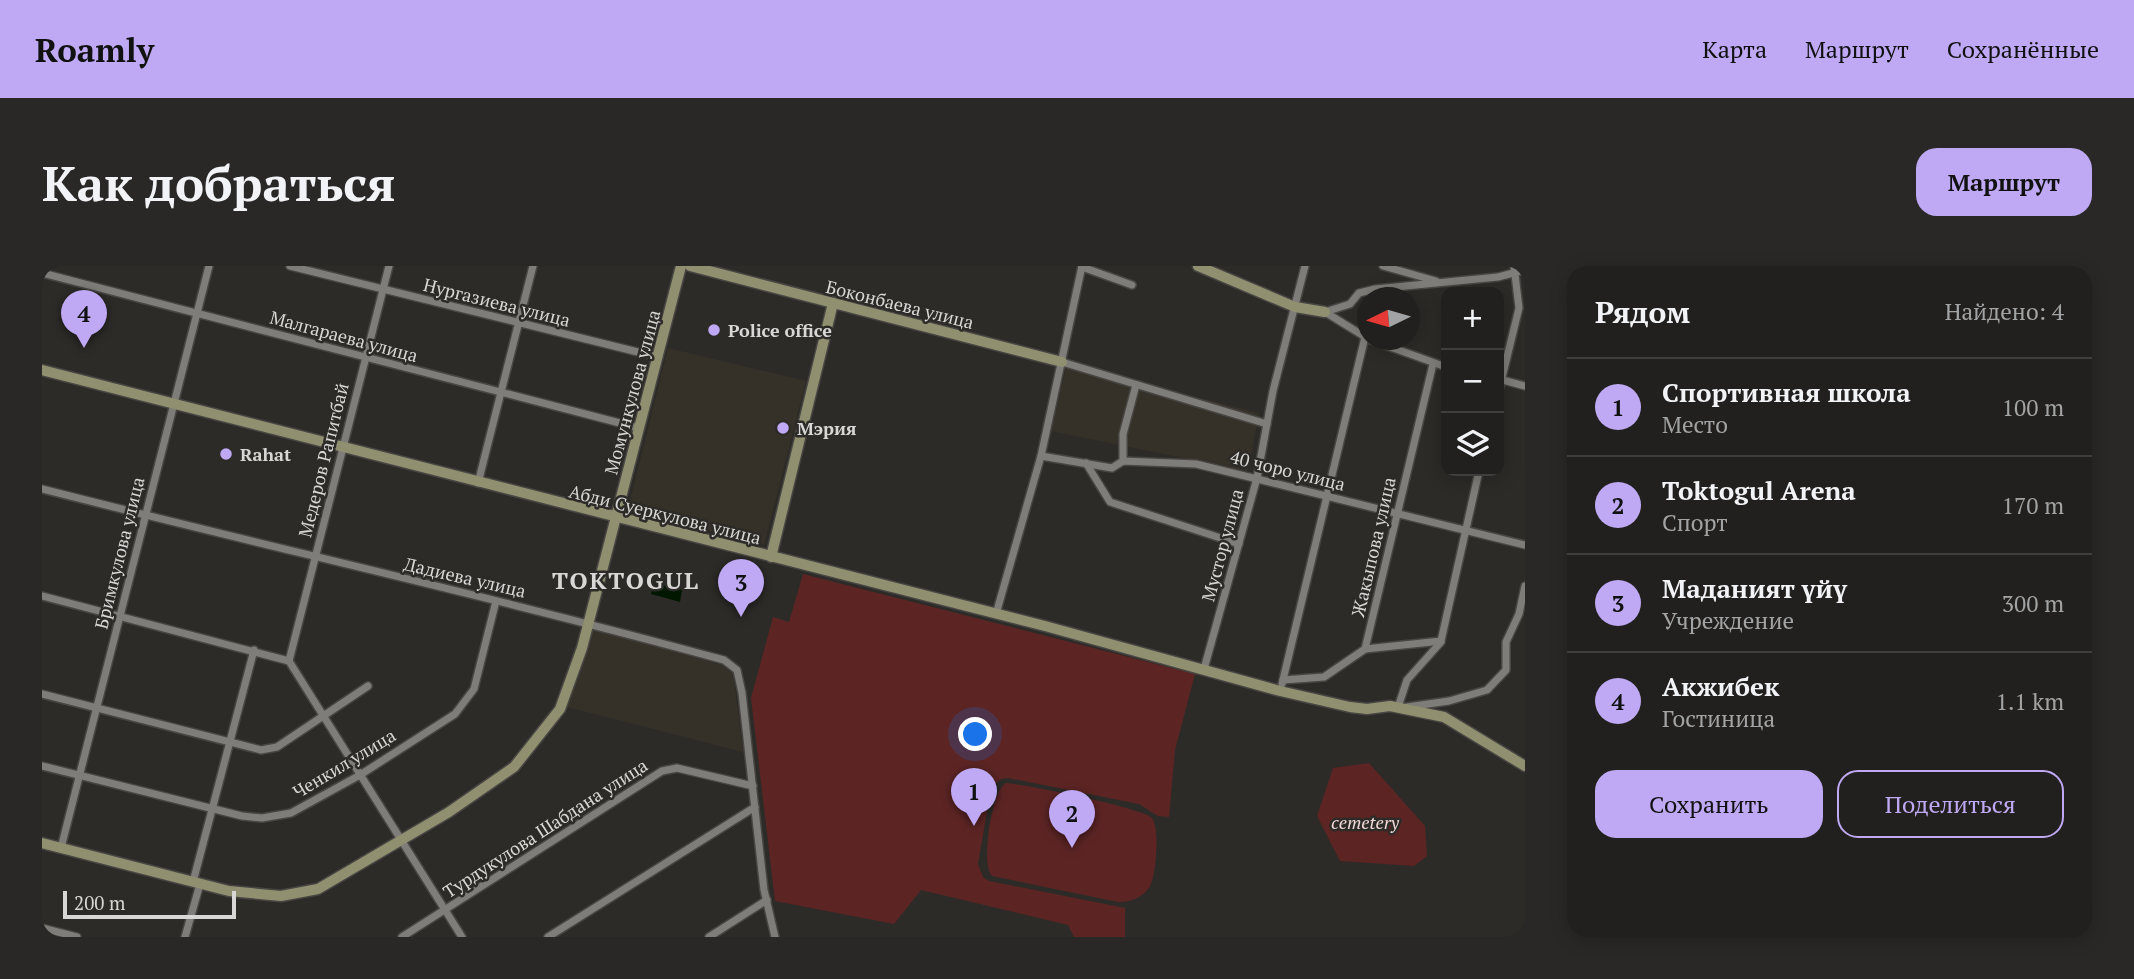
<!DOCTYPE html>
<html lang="ru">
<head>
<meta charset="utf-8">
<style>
	:root { --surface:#22201e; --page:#2a2827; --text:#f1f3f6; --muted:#a2a3a4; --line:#3f3e3c; --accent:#bfa9f4 }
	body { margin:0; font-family:"PT Serif",serif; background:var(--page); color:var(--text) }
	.controls { position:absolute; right:21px; top:21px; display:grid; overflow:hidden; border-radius:14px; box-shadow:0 4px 18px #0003 }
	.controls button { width:63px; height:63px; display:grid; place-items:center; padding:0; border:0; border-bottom:2px solid var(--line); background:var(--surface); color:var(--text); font:35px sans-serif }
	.compass { position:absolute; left:1315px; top:21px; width:63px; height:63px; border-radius:50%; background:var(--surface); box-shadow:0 4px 18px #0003; rotate:265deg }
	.scale { position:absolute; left:21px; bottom:18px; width:173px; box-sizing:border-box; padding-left:7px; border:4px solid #d8d7d5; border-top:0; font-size:19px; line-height:24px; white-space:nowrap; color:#d8d7d5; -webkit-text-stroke:5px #2d2b28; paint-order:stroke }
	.you { position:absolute; left:934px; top:469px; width:24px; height:24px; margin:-18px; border:5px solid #fff; border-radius:50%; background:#1a73e8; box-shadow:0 0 0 10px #1a73e833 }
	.badge { display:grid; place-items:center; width:46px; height:46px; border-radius:50%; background:var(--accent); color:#111; font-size:23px; font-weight:700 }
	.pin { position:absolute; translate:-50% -58px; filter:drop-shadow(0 2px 4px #0008) }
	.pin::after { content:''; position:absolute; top:37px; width:24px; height:21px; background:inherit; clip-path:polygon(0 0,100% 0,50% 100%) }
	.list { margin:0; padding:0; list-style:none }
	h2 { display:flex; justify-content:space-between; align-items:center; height:91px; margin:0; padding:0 28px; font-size:30px }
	h2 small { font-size:23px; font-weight:400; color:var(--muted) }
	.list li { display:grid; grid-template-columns:46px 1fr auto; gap:21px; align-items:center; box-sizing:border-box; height:98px; padding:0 28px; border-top:2px solid var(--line) }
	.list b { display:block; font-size:26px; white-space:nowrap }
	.list p { margin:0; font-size:23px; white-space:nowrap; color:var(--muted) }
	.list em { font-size:23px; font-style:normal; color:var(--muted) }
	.actions { display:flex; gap:14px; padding:21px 28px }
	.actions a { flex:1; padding:16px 0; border:2px solid var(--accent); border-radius:21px; text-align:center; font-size:24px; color:var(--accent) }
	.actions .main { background:var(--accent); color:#111 }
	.icon { flex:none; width:38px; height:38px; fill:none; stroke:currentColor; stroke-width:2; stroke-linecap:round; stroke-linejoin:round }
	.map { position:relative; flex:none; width:1483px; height:671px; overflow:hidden; border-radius:21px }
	header { display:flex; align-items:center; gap:42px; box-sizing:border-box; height:98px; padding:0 35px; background:var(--accent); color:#111 }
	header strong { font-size:33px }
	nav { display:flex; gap:38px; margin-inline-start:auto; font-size:24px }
	.intro { display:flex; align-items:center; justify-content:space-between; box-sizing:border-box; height:168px; padding:0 42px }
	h1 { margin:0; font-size:49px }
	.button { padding:18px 32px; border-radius:21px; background:var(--accent); color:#111; font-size:24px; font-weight:700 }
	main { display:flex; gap:42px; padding:0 42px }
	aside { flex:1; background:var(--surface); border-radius:21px; box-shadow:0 4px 18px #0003 }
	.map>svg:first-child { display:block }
	.built { fill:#363128 }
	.green { fill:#5c2524 }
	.water { fill:#011700 }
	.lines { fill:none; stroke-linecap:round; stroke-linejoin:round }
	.street-casing { stroke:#484643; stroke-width:10 }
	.secondary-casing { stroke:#484643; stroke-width:13 }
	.street { stroke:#7f7d79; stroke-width:7 }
	.secondary { stroke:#909070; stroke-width:10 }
	.poi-dot { fill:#bfa9f4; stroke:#2d2b28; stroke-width:2.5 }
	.labels { text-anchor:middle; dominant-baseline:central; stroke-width:5; stroke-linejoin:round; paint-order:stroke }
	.street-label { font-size:18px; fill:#d8d7d5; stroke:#2d2b28 }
	.poi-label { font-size:18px; font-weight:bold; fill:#d8d7d5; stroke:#2d2b28; text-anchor:start }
	.park-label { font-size:18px; font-style:italic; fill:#f0d8d6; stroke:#2d2b28 }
	.district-label { font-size:24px; font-weight:bold; letter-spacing:2px; fill:#d8d7d5; stroke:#2d2b28 }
</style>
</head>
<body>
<header>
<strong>Roamly</strong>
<nav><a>Карта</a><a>Маршрут</a><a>Сохранённые</a></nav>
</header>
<div class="intro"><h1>Как добраться</h1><a class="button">Маршрут</a></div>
<main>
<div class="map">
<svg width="1483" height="671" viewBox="0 0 1483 671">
	<rect width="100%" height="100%" fill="#2d2b28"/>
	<g class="built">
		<path d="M626,82L764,115L722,279L586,243Z"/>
		<path d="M1025,98L1217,147L1206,205L1009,165Z"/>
		<path d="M551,363L679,399L691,407L701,486L525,441Z"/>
	</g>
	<g class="green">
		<path d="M761,308L1153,408L1133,484L1127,551L1116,550L1097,538L966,512L959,513L949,522L936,598L941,611L947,615L1083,642V671H1032L1026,659L879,624L852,658L733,635L709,432L731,351L747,356Z"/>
		<path d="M1327,497L1383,560L1385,590L1372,600L1298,595L1275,550L1291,502Z"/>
		<path d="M964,517C981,518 1101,542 1110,552C1118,562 1114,609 1108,620C1101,632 1089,636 1076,636L950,610C938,599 950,523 964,517Z"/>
	</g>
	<path class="water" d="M612,317L640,324L638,336L609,328Z"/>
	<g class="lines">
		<defs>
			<g id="street">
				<path d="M248,0L616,91"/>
				<path d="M1341,0L1394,15"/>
				<path d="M1040,1L1090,19"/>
				<path d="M0,7L597,162"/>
				<path d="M1283,46L1308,38L1317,27L1333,23L1456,11L1483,4"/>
				<path d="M1283,46L1325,72"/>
				<path d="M1329,74L1404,101"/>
				<path d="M1020,96L1225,158"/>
				<path d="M1457,113L1483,120"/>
				<path d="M1457,124L1477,42L1472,0"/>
				<path d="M999,190L1070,202L1081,195L1154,198L1483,279"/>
				<path d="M1081,195V168L1094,119"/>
				<path d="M1044,197L1068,236L1197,278"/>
				<path d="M436,217L491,0"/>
				<path d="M0,223C227,281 456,332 682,394L695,404L700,427L722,624L733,671"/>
				<path d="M0,330L247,395"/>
				<path d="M954,348L999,190L1040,0"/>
				<path d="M1323,383L1399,375L1437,205"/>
				<path d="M247,395L347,0"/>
				<path d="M247,395L420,671"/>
				<path d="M1162,403L1215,212L1231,125L1263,0"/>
				<path d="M1241,414L1282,411L1323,383L1391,98"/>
				<path d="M1240,418L1323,71"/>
				<path d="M0,428L219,484L235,481L326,420"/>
				<path d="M1356,441L1365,414L1399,376"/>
				<path d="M1365,441L1407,435L1445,424L1464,404V376L1477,348L1483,320"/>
				<path d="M0,500L200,550L220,552L249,547L318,509L413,448L432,423L454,335"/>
				<path d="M19,582L167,0"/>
				<path d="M151,616L212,384"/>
				<path d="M0,662L35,671"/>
				<path d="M143,671L158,618"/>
				<path d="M360,671L620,505L635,502L711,520"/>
				<path d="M506,671L713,541"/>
				<path d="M667,671L725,634"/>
			</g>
			<g id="secondary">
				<path d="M648,0L1020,96"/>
				<path d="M1156,0L1253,41L1283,46"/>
				<path d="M0,104L1003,360L1238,425L1308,441L1325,443L1348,440L1402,451L1483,500"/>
				<path d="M729,291L791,37"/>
				<path d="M0,577L187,625L239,630L276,623L407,546L472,501L518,443L540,382L639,0"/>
			</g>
		</defs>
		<use href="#street" class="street-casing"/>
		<use href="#secondary" class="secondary-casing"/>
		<use href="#street" class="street"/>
		<use href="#secondary" class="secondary"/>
	</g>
	<g class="poi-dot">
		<circle cx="672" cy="64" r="7"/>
		<circle cx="741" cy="162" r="7"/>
		<circle cx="184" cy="188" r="7"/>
	</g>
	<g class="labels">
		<g class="street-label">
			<text transform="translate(455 36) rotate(14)">Нургазиева улица</text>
			<text transform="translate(858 38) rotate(14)">Боконбаева улица</text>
			<text transform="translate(302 70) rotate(15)">Малгараева улица</text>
			<text transform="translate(590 126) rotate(-75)">Момункулова улица</text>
			<text transform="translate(281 194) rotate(-76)">Медеров Рапитбай</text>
			<text transform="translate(1246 204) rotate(14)">40 чоро улица</text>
			<text transform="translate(623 248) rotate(14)">Абди Суеркулова улица</text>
			<text transform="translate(1180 279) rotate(-75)">Мустор улица</text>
			<text transform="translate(1331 281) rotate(-77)">Жакыпова улица</text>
			<text transform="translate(77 287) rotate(-76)">Бримкулова улица</text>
			<text transform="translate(423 311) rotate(13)">Дадиева улица</text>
			<text transform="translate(302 497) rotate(-31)">Ченкил улица</text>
			<text transform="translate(503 562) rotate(-33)">Турдукулова Шабдана улица</text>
		</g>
		<g class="poi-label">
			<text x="686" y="64">Police office</text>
			<text x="755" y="162">Мэрия</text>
			<text x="198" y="188">Rahat</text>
		</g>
		<g class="park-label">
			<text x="1323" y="556">cemetery</text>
		</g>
		<g class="district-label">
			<text x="584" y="314">TOKTOGUL</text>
		</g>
	</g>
</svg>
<div class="controls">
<button>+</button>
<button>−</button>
<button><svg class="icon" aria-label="layers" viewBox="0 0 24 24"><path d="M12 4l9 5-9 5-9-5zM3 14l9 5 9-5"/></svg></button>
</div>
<svg class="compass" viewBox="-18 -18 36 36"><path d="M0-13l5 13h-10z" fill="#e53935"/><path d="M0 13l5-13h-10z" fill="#a2a3a4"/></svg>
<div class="scale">200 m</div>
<div class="you"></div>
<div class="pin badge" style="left:932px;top:560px">1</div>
<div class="pin badge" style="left:1030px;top:582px">2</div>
<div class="pin badge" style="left:699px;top:351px">3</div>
<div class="pin badge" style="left:42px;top:82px">4</div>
</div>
<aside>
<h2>Рядом<small>Найдено: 4</small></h2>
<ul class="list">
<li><span class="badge">1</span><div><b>Спортивная школа</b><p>Место</p></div><em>100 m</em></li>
<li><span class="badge">2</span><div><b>Toktogul Arena</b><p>Спорт</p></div><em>170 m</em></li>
<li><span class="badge">3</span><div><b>Маданият үйү</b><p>Учреждение</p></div><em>300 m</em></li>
<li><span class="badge">4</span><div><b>Акжибек</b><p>Гостиница</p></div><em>1.1 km</em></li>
</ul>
<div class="actions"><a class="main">Сохранить</a><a>Поделиться</a></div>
</aside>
</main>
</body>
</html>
